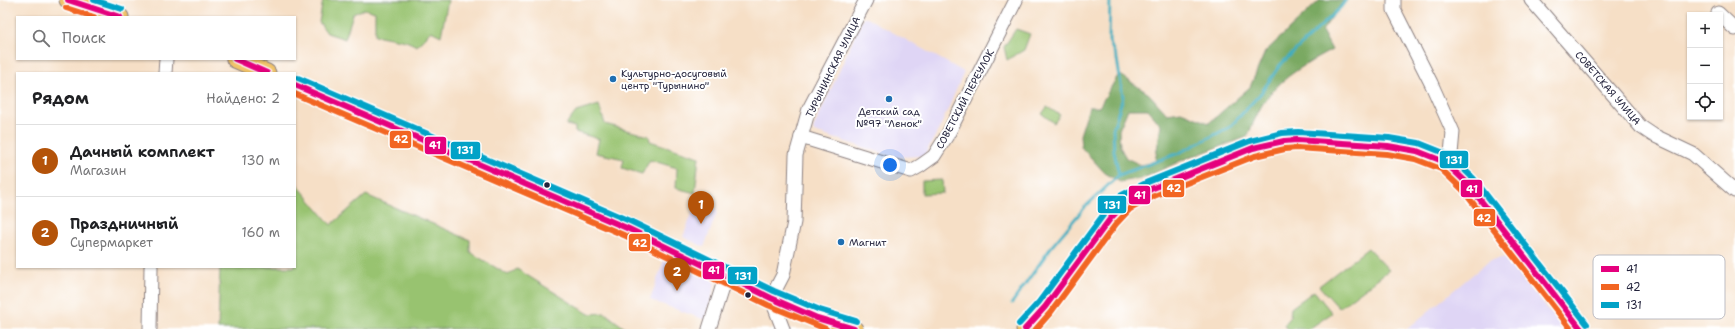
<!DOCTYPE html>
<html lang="ru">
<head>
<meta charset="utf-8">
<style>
	:root { --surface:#fff; --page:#f2f2f2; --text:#202124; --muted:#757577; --line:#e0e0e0; --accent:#b45309 }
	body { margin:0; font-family:"Shantell Sans",sans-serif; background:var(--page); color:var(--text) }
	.controls { position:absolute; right:12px; top:12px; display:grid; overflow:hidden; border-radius:0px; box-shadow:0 1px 3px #0004 }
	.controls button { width:36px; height:36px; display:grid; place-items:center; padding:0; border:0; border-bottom:1px solid var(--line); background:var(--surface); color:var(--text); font:20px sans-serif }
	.you { position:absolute; left:890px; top:165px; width:14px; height:14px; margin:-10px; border:3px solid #fff; border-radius:50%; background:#1a73e8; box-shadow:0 0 0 6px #1a73e833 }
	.badge { display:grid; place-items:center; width:26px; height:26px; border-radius:50%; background:var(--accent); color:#fff; font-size:13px; font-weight:700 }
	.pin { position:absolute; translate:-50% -33px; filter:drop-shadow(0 1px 2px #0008) }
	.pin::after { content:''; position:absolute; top:21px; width:14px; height:12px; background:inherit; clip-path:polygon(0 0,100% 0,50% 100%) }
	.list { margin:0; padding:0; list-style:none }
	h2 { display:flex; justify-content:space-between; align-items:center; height:52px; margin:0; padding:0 16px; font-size:17px }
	h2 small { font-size:13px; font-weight:400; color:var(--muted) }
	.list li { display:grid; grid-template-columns:26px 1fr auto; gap:12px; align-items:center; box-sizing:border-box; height:72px; padding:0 16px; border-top:1px solid var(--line) }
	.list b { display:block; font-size:15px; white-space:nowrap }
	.list p { margin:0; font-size:13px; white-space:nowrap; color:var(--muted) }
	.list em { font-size:13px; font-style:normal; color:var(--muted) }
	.icon { flex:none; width:22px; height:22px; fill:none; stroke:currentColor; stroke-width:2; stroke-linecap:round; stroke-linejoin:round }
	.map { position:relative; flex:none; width:1735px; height:329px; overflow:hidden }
	.search { position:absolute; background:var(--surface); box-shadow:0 1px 3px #0004; left:16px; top:16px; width:280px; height:44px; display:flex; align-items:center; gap:10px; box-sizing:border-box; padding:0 14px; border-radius:0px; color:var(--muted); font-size:15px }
	.panel { position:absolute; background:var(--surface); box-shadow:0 1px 3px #0004; left:16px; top:72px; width:280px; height:196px; border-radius:0px }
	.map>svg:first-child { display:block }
	.built { fill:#dfd5f5 }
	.green { fill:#98c370; stroke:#5d7256 }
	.forest { fill:#7aa962; stroke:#4e664e; fill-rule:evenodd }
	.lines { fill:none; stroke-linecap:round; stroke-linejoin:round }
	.stream { stroke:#41adbf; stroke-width:3 }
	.minor-casing { stroke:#8c8080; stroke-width:15 }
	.major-casing { stroke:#8c8080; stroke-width:19 }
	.minor { stroke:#fff; stroke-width:13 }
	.major { stroke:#f1c36a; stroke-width:17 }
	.bus-1-casing { stroke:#fff; stroke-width:9 }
	.bus-2-casing { stroke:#fff; stroke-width:9 }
	.bus-3-casing { stroke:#fff; stroke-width:9 }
	.bus-1 { stroke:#e5007d; stroke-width:6 }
	.bus-2 { stroke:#f26522; stroke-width:6 }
	.bus-3 { stroke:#02a2c7; stroke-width:6 }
	.poi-dot { fill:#1f6fb2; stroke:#fff; stroke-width:1.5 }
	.bus-dot { fill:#22223b; stroke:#fff; stroke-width:1.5 }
	.labels { text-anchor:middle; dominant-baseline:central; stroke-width:4; stroke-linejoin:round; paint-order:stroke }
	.street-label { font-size:10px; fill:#22223b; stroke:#fff }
	.poi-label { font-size:10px; fill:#22223b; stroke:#fff; text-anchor:start }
	.key { fill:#fff; stroke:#bdbdc4; stroke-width:1 }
	.key-label { font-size:11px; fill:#22223b }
	.line-badge { stroke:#fff; stroke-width:1.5 }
	.badge-label { font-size:11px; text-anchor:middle; font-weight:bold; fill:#fff }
</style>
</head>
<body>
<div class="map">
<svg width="1735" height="329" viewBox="0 0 1735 329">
	<rect width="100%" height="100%" fill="#fff"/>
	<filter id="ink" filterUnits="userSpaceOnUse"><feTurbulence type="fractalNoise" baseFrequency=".025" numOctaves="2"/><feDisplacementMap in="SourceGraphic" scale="8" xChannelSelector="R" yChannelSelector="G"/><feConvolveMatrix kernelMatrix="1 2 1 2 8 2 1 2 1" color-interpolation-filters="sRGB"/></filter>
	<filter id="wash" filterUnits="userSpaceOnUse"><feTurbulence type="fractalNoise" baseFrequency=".012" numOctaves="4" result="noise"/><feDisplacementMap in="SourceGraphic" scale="16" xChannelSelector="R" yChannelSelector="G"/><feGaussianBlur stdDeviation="0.9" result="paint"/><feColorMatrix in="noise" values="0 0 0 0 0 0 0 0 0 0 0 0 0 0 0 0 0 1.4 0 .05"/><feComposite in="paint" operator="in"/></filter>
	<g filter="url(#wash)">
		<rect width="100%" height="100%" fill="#f6dfc6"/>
		<g class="built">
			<path d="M863,18H867L964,72L940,127L924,156L895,157L814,132L813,129Z"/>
			<path d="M698,199L718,210L704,247L683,237Z"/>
			<path d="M666,254L708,273L715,284L706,320L650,300Z"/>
			<path d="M1505,257L1564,329H1407L1489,261Z"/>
		</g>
		<g class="green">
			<path d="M323,0H448L441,36L431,31L417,46L406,41L375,35V12L364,9L353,14L345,39L327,33L319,22Z"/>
			<path d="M1016,29L1030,34L1024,50L1007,60L1004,47Z"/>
			<path d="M599,105L605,124L649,136L650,141L699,157L695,193L676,188L677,168L650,160L642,174L622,168L624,159L596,153L599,139L575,132V127L566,125L576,112Z"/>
			<path d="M1047,107L1060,115L1054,123L1042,114Z"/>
			<path d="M942,180L943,193L922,194V181Z"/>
			<path d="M295,182L331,225L366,195L470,240V252L508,275L517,269L589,314L605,313L626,329H218L220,267H295Z"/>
			<path d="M1368,248L1389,270L1339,308L1319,286Z"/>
			<path d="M1314,291L1332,313L1309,329H1288L1284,325L1290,318L1291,308Z"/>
		</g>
		<path class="forest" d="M1320,0H1344L1322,31L1332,50C1308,63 1283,76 1267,98C1258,109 1253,125 1247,137L1185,159L1143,178L1120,182L1105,173L1081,147L1080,135L1089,107H1099L1119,74L1149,94L1167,114L1181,112L1209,123L1250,87L1265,52ZM1147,109L1161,125L1155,162L1141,165L1126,158L1120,147L1119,130L1128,109Z"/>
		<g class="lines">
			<g class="stream">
				<path d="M1110,0L1109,41L1117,59L1123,97L1113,129L1114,151L1119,175"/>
				<path d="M1012,303L1052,246L1085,207L1119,175L1179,153L1230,127L1261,93L1280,65L1340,8L1346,0"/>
			</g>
		</g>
	</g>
	<g filter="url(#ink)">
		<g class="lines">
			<defs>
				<g id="minor">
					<path d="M1394,0V10L1431,83L1453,132L1451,154L1445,162"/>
					<path d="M1531,0L1641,127L1653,135L1693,154L1735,191"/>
					<path d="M1718,13L1735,29"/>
					<path d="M165,73L166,59"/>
					<path d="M801,137L911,171L920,166L934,156L948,134L1016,0"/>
					<path d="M150,329L151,267"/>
					<path d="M709,329L726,275"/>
					<path d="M783,329L771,298L783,275L794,222L796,155L809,109L866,0"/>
				</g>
				<g id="major">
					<path d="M68,0L120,17"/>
					<path d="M235,59L267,73"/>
					<path d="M295,85L629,229L707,266L771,298L817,318L854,329"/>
					<path d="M1025,329L1045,307L1110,219L1125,203L1151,189L1200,168L1253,148L1284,141L1297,140L1388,146L1417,151L1445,162L1468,184L1581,329"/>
				</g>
			</defs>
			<use href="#minor" class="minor-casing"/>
			<use href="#major" class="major-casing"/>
			<use href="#minor" class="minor"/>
			<use href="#major" class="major"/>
			<defs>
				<g id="bus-1">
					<path d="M68,0L120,17"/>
					<path d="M235,59L267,73"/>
					<path d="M295,85L629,229L771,298L817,318L854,329"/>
					<path d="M1025,329L1045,307L1110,219L1125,203L1151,189L1253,148L1284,141L1297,140L1388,146L1417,151L1445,162L1468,184L1581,329"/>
				</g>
				<g id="bus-2">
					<path d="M66,8L94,17"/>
					<path d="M295,94L626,236L768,305L826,329"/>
					<path d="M1036,329L1051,312L1116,224L1130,209L1154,196L1255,156L1285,149L1297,148L1387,154L1415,159L1441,169L1462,189L1571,329"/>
				</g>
				<g id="bus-3">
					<path d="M94,0L122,9"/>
					<path d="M298,78L632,222L774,291L820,310L856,321"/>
					<path d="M1019,324L1039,302L1104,214L1120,196L1148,182L1250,141L1282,133L1298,132L1389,138L1419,143L1449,155L1474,179L1587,324"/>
				</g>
			</defs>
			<use href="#bus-1" class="bus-1-casing"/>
			<use href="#bus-2" class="bus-2-casing"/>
			<use href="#bus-3" class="bus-3-casing"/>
			<use href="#bus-1" class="bus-1"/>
			<use href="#bus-2" class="bus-2"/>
			<use href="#bus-3" class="bus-3"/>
		</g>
	</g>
	<g class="poi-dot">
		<circle cx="613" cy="79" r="4"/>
		<circle cx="889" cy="99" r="4"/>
		<circle cx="841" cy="242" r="4"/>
	</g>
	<g class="bus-dot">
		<circle cx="547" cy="185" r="3.5"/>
		<circle cx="748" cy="295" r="3.5"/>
	</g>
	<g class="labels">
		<g class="street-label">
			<text transform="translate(833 67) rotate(-64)">ТУРЫНИНСКАЯ УЛИЦА</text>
			<text transform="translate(1608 88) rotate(49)">СОВЕТСКАЯ УЛИЦА</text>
			<text transform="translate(965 99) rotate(-62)">СОВЕТСКИЙ ПЕРЕУЛОК</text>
		</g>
		<g class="poi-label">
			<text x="621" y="73">Культурно-досуговый<tspan x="621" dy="12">центр "Турынино"</tspan></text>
			<text x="889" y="111" text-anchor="middle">Детский сад<tspan x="889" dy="12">№97 "Ленок"</tspan></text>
			<text x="849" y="242">Магнит</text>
		</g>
	</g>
	<rect x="1593" y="255" width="132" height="64" rx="6" class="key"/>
	<rect x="1601" y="266" width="18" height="6" fill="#e5007d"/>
	<rect x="1601" y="284" width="18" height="6" fill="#f26522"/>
	<rect x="1601" y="302" width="18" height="6" fill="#02a2c7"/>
	<g class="key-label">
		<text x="1626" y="273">41</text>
		<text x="1626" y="291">42</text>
		<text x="1626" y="309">131</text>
	</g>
	<g class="line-badge">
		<rect x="389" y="130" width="23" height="19" rx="4" fill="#f26522"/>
		<rect x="424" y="136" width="23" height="19" rx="4" fill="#e5007d"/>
		<rect x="450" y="141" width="31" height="19" rx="4" fill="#02a2c7"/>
		<rect x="1439" y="150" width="30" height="19" rx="4" fill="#02a2c7"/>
		<rect x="1162" y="179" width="23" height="19" rx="4" fill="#f26522"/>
		<rect x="1460" y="179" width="23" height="19" rx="4" fill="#e5007d"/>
		<rect x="1128" y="185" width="23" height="20" rx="4" fill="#e5007d"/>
		<rect x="1097" y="195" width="30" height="19" rx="4" fill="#02a2c7"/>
		<rect x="1473" y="208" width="23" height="19" rx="4" fill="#f26522"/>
		<rect x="628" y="233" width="23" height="19" rx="4" fill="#f26522"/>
		<rect x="702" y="261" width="23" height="19" rx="4" fill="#e5007d"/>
		<rect x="727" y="266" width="31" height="19" rx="4" fill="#02a2c7"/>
	</g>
	<g class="badge-label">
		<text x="401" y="143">42</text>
		<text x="435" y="149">41</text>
		<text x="465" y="154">131</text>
		<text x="1454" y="164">131</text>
		<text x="1174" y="192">42</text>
		<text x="1472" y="193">41</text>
		<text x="1140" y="199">41</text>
		<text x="1112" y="209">131</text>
		<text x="1484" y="222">42</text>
		<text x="640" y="247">42</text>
		<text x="714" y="274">41</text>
		<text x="743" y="280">131</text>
	</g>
</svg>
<div class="controls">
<button>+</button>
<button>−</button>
<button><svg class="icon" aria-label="locate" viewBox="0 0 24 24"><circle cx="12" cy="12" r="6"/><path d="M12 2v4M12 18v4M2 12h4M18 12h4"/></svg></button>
</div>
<div class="you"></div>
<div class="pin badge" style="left:701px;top:224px">1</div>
<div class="pin badge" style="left:677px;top:291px">2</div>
<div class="search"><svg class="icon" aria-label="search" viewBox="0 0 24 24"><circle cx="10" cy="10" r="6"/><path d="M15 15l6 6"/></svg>Поиск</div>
<section class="panel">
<h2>Рядом<small>Найдено: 2</small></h2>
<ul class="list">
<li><span class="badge">1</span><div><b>Дачный комплект</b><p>Магазин</p></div><em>130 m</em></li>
<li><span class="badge">2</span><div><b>Праздничный</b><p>Супермаркет</p></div><em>160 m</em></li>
</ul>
</section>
</div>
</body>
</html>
